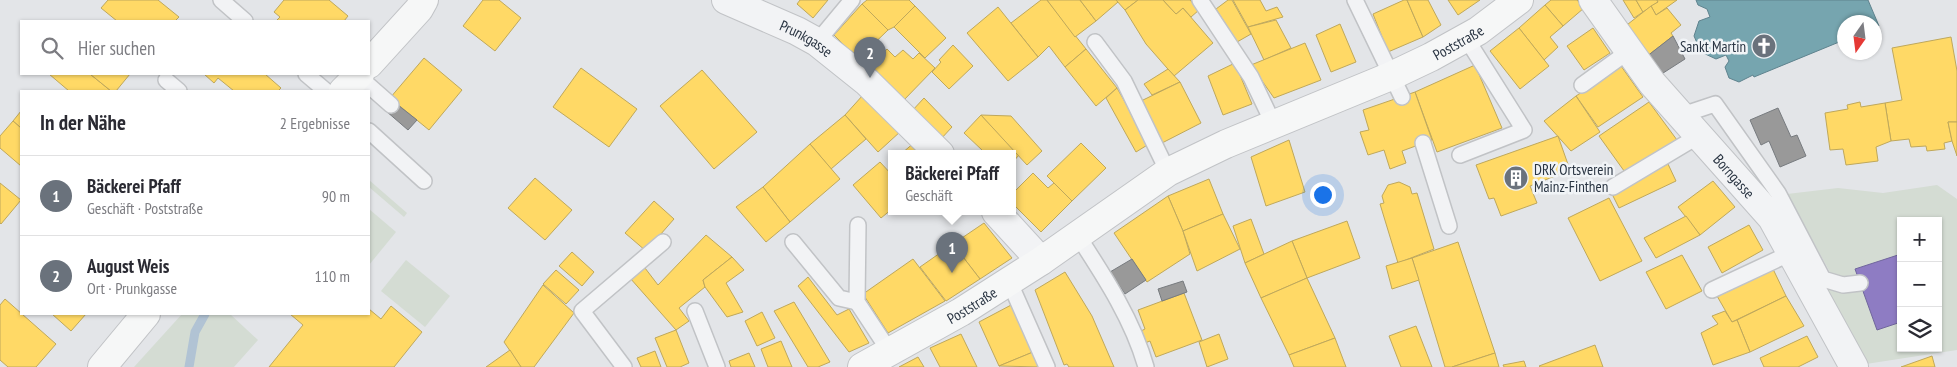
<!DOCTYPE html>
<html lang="de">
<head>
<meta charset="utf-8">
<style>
	:root { --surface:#fff; --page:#f7f7f7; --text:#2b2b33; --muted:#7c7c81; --line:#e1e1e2; --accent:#6a727c }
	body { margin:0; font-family:"PT Sans Narrow",sans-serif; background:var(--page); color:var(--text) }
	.controls { position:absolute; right:15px; bottom:15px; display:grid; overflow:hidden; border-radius:0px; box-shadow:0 1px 4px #0004 }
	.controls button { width:45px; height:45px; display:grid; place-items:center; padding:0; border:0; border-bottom:1px solid var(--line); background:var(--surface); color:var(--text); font:25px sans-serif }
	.compass { position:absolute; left:1837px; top:15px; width:45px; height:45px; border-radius:50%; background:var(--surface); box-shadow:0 1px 4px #0004; rotate:194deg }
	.you { position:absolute; left:1322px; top:194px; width:18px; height:18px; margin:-12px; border:4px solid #fff; border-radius:50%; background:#1a73e8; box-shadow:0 0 0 8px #1a73e833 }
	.badge { display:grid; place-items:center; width:32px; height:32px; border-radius:50%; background:var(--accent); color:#fff; font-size:16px; font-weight:700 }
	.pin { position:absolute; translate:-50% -41px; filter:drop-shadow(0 1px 2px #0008) }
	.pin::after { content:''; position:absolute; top:26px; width:18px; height:15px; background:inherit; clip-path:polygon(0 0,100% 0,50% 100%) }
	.popup { position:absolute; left:888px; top:150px; width:128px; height:65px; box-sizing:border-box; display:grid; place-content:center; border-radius:0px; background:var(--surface); filter:drop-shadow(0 1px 4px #0005); font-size:16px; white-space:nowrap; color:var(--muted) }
	.popup b { font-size:19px; color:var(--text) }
	.popup::after { content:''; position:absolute; left:50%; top:100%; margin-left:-10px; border:10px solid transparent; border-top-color:var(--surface) }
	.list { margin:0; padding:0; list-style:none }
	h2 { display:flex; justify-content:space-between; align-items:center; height:65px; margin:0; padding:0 20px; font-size:21px }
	h2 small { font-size:16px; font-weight:400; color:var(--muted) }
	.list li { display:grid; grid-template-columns:32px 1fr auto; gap:15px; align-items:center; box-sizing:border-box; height:80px; padding:0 20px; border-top:1px solid var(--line) }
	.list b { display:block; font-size:19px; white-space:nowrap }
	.list p { margin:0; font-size:16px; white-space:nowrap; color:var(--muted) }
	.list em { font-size:16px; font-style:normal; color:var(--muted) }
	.icon { flex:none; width:28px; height:28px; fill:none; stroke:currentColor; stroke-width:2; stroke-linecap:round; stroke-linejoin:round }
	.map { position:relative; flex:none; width:1957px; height:367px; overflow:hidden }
	.search { position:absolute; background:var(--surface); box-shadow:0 1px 4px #0004; left:20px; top:20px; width:350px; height:55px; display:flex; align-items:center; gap:12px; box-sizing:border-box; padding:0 18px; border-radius:0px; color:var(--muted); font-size:19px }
	.panel { position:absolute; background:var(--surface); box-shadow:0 1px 4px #0004; left:20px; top:90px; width:350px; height:225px; border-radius:0px }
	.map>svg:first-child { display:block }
	.green { fill:#d4dcd3; fill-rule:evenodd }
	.homes { fill:#ffd966; stroke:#bfa85b }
	.offices { fill:#8e7cc3; stroke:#70669c }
	.public { fill:#76a5af; stroke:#5f838e }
	.industry { fill:#999; stroke:#777b7f }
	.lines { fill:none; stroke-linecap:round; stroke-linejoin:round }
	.stream { stroke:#b1c3d4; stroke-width:9 }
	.service-casing { stroke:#c1c3c6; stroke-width:18 }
	.minor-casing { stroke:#c1c3c6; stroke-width:30 }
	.secondary-casing { stroke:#c1c3c6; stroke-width:30 }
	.service { stroke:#f2f3f5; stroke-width:15 }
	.minor { stroke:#f2f3f5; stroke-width:28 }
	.secondary { stroke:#f6f7f7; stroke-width:28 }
	.labels { text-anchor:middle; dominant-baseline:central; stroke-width:5; stroke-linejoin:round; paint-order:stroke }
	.street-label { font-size:15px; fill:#293442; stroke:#f1f4f7 }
	.poi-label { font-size:15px; fill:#293442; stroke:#f1f4f7; text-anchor:end }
</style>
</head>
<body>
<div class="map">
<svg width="1957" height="367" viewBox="0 0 1957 367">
	<rect width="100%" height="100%" fill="#e3e5e8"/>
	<g class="green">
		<path d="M369,180L407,213L404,217L369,187Z"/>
		<path d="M1937,185L1957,199V350L1866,364L1822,293L1831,274L1787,194L1838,188L1883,193ZM1901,221H1938V348H1901Z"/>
		<path d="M369,209L396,232L369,265Z"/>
		<path d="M406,260L450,296L425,327L381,291Z"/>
		<path d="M182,314H230L258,340L234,367H134Z"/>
	</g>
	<g class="homes">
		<path d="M108,0H158L179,17L175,21H117L101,8Z"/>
		<path d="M284,0H329L348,16L344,21H276L280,17L274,12Z"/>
		<path d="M483,0H499L521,18L495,51L463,26Z"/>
		<path d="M800,0H828L813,18L797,4Z"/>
		<path d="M867,0H909L915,6L894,27L888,30L862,4Z"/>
		<path d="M1041,0H1047L1086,49L1065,67L1049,46L1038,57L1011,23Z"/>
		<path d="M1047,0H1080L1096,21L1075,37Z"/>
		<path d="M1080,0H1116L1118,2L1096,21Z"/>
		<path d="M1116,0H1138L1125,10Z"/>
		<path d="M1138,0H1163L1176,14L1183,8L1213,43L1174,76L1146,44L1125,10Z"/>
		<path d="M1163,0H1190L1199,10L1191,17L1183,8L1176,14Z"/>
		<path d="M1228,0H1232L1251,34L1237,42L1216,9Z"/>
		<path d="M1233,0H1260L1266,11L1277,7L1283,17L1248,27Z"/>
		<path d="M1404,0H1407L1423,37L1388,52L1373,14Z"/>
		<path d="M1407,0H1428L1441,25L1423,37Z"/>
		<path d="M1448,0H1480L1458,15Z"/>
		<path d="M1551,0H1577L1584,8L1563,26L1545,5Z"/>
		<path d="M1623,0H1636L1643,12L1634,18Z"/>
		<path d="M1636,0H1657L1658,2L1643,12Z"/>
		<path d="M1657,0H1677L1656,15L1651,6L1658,2Z"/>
		<path d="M862,4L888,30L858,59L834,35Z"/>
		<path d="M1545,5L1563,26L1550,37L1558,47L1544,60L1519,28Z"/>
		<path d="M915,6L946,38L925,58L894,27Z"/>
		<path d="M1651,6L1656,15L1667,8L1681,25L1671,33L1673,36L1646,57L1623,28Z"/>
		<path d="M998,7L1038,57L1008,81L967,33Z"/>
		<path d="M1276,20L1291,48L1264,60L1248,27Z"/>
		<path d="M1340,24L1356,62L1331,72L1316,35Z"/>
		<path d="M1519,28L1549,66L1520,89L1490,51Z"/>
		<path d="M1593,28L1610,53L1584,70L1567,46Z"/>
		<path d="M1951,37L1957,71V122H1948L1952,141L1944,143L1945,149L1927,151L1926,146L1911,147L1909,139L1891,141L1885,103L1902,100L1892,48Z"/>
		<path d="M1305,43L1321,80L1274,98L1251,65Z"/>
		<path d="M953,45L973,66L949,89L932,72L941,62L939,60Z"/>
		<path d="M887,49L895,57L903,50L913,59L919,53L935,68L902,102L868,69Z"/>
		<path d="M1086,49L1117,88L1096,106L1065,67Z"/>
		<path d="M424,58L462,90L429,130L390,98Z"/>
		<path d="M1235,63L1252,104L1223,115L1208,76Z"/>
		<path d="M1475,65L1502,128L1437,152L1415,92Z"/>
		<path d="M1621,66L1643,97L1598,127L1576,96Z"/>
		<path d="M581,68L637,109L609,147L553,107Z"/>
		<path d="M1168,69L1180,82L1152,95L1144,84Z"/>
		<path d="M702,70L757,132L714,169L660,106Z"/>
		<path d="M49,74H90L111,91H69Z"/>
		<path d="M90,74H130L116,91H111Z"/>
		<path d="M204,74H265L281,88L278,91H234L218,78L214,83Z"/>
		<path d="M1180,82L1201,123L1162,143L1141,101Z"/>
		<path d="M1117,88L1149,144L1136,152L1106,98Z"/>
		<path d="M1415,92L1432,140L1402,151L1406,163L1390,169L1384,150L1368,155L1360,132L1369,130L1363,110Z"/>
		<path d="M863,95L901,131L878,152L845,115Z"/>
		<path d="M1576,96L1600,132L1571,151L1544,121Z"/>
		<path d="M924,98L952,127L940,140L911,112Z"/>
		<path d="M1649,102L1677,140L1627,175L1599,136Z"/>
		<path d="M1860,102L1861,107L1885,103L1891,141L1876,147L1878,161L1846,165L1843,149L1830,150L1825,113L1848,109L1847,105Z"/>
		<path d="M21,111V128L13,121Z"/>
		<path d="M845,115L866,139L831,169L810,144Z"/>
		<path d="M981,115L1019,155L1012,163V154H980L983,151L964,133Z"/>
		<path d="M981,115L1011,116L1042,151L1027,165Z"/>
		<path d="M13,121L21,128V166L0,148V136Z"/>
		<path d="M1948,122H1957V156L1952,141Z"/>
		<path d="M1558,136L1570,170L1530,186L1537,203L1501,216L1494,198L1489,199L1476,165Z"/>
		<path d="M1289,140L1305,192L1266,206L1251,157Z"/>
		<path d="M916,141L929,154H901Z"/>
		<path d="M1081,143L1106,168L1072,201L1047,176Z"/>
		<path d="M810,144L840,179L790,222L763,187Z"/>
		<path d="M880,162L892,175V209L881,218L853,185Z"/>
		<path d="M1668,164L1676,181L1619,208L1611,192Z"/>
		<path d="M1033,173L1048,188L1054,183L1072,201L1041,232L1012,203V194Z"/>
		<path d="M535,178L572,210L545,240L508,208Z"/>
		<path d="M1209,179L1223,214L1183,231L1168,196Z"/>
		<path d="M1713,181L1735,207L1700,235L1678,207Z"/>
		<path d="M1399,182L1410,187L1412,194L1417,193L1434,249L1398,263L1380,204L1384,203L1382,196L1388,185Z"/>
		<path d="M0,183L21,200L1,224L0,223Z"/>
		<path d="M763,187L790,222L766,242L736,207Z"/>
		<path d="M1168,196L1183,231L1190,254L1147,282L1114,233Z"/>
		<path d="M1609,198L1642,261L1600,281L1568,218Z"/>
		<path d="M654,201L674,219L646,251L625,233Z"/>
		<path d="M1223,214L1240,249L1197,271L1183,231Z"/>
		<path d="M1686,216L1700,235L1656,258L1644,238Z"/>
		<path d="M1251,219L1264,254L1245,263L1233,226Z"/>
		<path d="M1347,221L1360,258L1307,278L1292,241Z"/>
		<path d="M984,223L1012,258L980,279L953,244Z"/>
		<path d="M1749,225L1763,250L1722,273L1708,247Z"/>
		<path d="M706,235L732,257L703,280L705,287L679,308L689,321L676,330L630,278L645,268L658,285Z"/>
		<path d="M1292,241L1307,278L1261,298L1245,263Z"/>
		<path d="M1458,242L1495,353L1452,367H1445L1412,258Z"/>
		<path d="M953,244L980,279L946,301L920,267Z"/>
		<path d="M572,252L594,272L582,286L559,266Z"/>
		<path d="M1682,255L1702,291L1666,309L1646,272Z"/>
		<path d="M732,257L744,270L726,283L743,312L727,317L705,287L703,280Z"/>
		<path d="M1412,258L1419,280L1392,289L1386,266Z"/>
		<path d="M913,259L945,301L888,333L863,294Z"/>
		<path d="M1773,269L1786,296L1732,322L1717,296Z"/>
		<path d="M556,270L579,290L566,304L543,284Z"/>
		<path d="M1065,272L1092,316L1114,367H1069L1067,364L1064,365L1035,290Z"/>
		<path d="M808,277L837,315L849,309L869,343L849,352L798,286Z"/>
		<path d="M1307,278L1335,338L1289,355L1261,298Z"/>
		<path d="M543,285L574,313L534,367H521L504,342Z"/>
		<path d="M1184,293L1202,340L1156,357L1150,341L1145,343L1141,331L1145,329L1138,310Z"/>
		<path d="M1786,296L1804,326L1750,352L1737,320Z"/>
		<path d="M5,299L56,344L36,367H8L0,360V305Z"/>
		<path d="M794,302L830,362L818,367H808L774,311Z"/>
		<path d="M1013,304L1033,352L999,366L979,322Z"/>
		<path d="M391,306L422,332L394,367H269L303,325L290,314H369V309L381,319Z"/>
		<path d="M1725,311L1732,322L1737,320L1750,352L1713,365L1701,333L1718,324L1712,316Z"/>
		<path d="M762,312L775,338L757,346L745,321Z"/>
		<path d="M52,314H86L71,331Z"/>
		<path d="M1416,326L1432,367H1401L1389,336Z"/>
		<path d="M676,330L689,363L680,367H667L655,338Z"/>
		<path d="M961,334L977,367H940L930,348Z"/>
		<path d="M1219,334L1228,359L1207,367L1199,342Z"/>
		<path d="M1807,336L1818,357L1798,367H1764L1760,358Z"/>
		<path d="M1335,338L1346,367H1294L1289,355Z"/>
		<path d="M781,341L792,367H768L761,349Z"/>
		<path d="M1595,345L1603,367H1540L1539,366Z"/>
		<path d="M510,350L521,367H486Z"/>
		<path d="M655,351L661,367H641L637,358Z"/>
		<path d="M1033,352L1040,367L999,366Z"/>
		<path d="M749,353L755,367H731L729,361Z"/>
		<path d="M1495,353L1499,367H1452Z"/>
		<path d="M1932,356L1935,367H1901Z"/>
		<path d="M918,357L924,367H899Z"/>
		<path d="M1524,361L1526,367H1504L1503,365Z"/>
	</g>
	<path class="offices" d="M1901,254V322L1877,330L1855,269Z"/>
	<path class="public" d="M1696,0H1868L1879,26L1874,28V22H1844V40L1754,77L1753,75L1739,82L1729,78L1725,67L1729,61L1726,55L1716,59L1701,52L1694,36L1699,21L1710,17L1707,9L1698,5Z"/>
	<g class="industry">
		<path d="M1673,36L1685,59L1660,75L1646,57Z"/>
		<path d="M394,102L417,120L408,130L386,111Z"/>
		<path d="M1778,108L1791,137L1797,135L1806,156L1780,167L1769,141L1761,145L1750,120Z"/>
		<path d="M1132,259L1146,280L1125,294L1110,272Z"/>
		<path d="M1183,281L1187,292L1162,301L1158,289Z"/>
	</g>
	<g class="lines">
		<path class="stream" d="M189,367L195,332L205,314"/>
		<defs>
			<g id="service">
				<path d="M221,0L245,21"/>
				<path d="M1200,0L1251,77L1273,123"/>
				<path d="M1355,0L1402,97"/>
				<path d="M817,42L852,0"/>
				<path d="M1095,42L1124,81L1168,172"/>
				<path d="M306,74L326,91"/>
				<path d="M358,76L391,105"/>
				<path d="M166,80L179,91"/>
				<path d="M1582,85L1629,51"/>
				<path d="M1682,115L1715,104L1778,193L1823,279L1843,285L1860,283"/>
				<path d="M369,131L424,181"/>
				<path d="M1423,143L1449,226"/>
				<path d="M1460,155L1524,130L1466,38"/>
				<path d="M1613,187L1700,135"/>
				<path d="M858,225L857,302L890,352"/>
				<path d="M1078,236C1104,276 1133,320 1146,367"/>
				<path d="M793,242L839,298L857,302"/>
				<path d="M1009,281L1047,367"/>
				<path d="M1712,290L1791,253"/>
				<path d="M695,311L717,367"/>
				<path d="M624,367L582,311L663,242"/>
			</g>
			<g id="minor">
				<path id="s1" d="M726,0L797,31L817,42L867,82L940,154"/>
				<path id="s2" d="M1593,0L1652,83L1772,218L1854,367"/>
				<path d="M996,212L1041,261"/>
			</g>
			<g id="secondary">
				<path d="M369,64L419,9L424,0"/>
				<path d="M343,91L360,74"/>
				<path d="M102,367L146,314"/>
				<path id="s3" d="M862,367L961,312L1041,261L1168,172L1226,144L1391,76L1431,57L1478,31L1519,0"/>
			</g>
		</defs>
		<use href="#service" class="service-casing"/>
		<use href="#minor" class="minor-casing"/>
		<use href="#secondary" class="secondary-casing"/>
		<use href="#service" class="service"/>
		<use href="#minor" class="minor"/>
		<use href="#secondary" class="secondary"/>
	</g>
	<defs>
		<symbol id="church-disc" viewBox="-11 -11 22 22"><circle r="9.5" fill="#6a727c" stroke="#f1f4f7"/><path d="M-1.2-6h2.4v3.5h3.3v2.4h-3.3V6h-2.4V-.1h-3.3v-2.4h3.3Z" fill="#fff"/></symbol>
		<symbol id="building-disc" viewBox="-11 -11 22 22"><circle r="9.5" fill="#6a727c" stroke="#f1f4f7"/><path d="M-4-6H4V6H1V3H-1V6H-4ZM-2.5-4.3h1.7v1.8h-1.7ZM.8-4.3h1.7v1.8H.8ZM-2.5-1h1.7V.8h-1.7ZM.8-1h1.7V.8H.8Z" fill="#fff"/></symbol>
	</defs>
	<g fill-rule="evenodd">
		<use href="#church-disc" x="1750" y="32" width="28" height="28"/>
		<use href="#building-disc" x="1502" y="164" width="28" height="28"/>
	</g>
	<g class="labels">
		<g class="street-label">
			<text stroke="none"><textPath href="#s1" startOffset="89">Prunkgasse</textPath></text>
			<text stroke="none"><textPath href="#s3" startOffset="681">Poststraße</textPath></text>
			<text stroke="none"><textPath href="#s2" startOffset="226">Borngasse</textPath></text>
			<text stroke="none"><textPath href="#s3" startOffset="126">Poststraße</textPath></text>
		</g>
		<g class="poi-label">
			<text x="1746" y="46">Sankt Martin</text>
			<text x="1534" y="169" text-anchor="start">DRK Ortsverein<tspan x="1534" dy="17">Mainz-Finthen</tspan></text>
		</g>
	</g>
</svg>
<div class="controls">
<button>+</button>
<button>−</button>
<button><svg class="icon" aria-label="layers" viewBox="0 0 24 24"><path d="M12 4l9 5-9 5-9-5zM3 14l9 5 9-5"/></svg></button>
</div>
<svg class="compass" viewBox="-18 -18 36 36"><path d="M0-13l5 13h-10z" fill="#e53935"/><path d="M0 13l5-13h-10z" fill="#7c7c81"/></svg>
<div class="you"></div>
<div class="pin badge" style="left:952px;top:273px">1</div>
<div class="popup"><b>Bäckerei Pfaff</b>Geschäft</div>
<div class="pin badge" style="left:870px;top:78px">2</div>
<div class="search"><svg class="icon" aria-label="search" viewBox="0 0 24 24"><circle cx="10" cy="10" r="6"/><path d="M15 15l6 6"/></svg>Hier suchen</div>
<section class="panel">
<h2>In der Nähe<small>2 Ergebnisse</small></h2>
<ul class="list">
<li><span class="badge">1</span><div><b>Bäckerei Pfaff</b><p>Geschäft · Poststraße</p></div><em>90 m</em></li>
<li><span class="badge">2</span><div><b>August Weis</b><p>Ort · Prunkgasse</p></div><em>110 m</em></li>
</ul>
</section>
</div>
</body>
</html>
